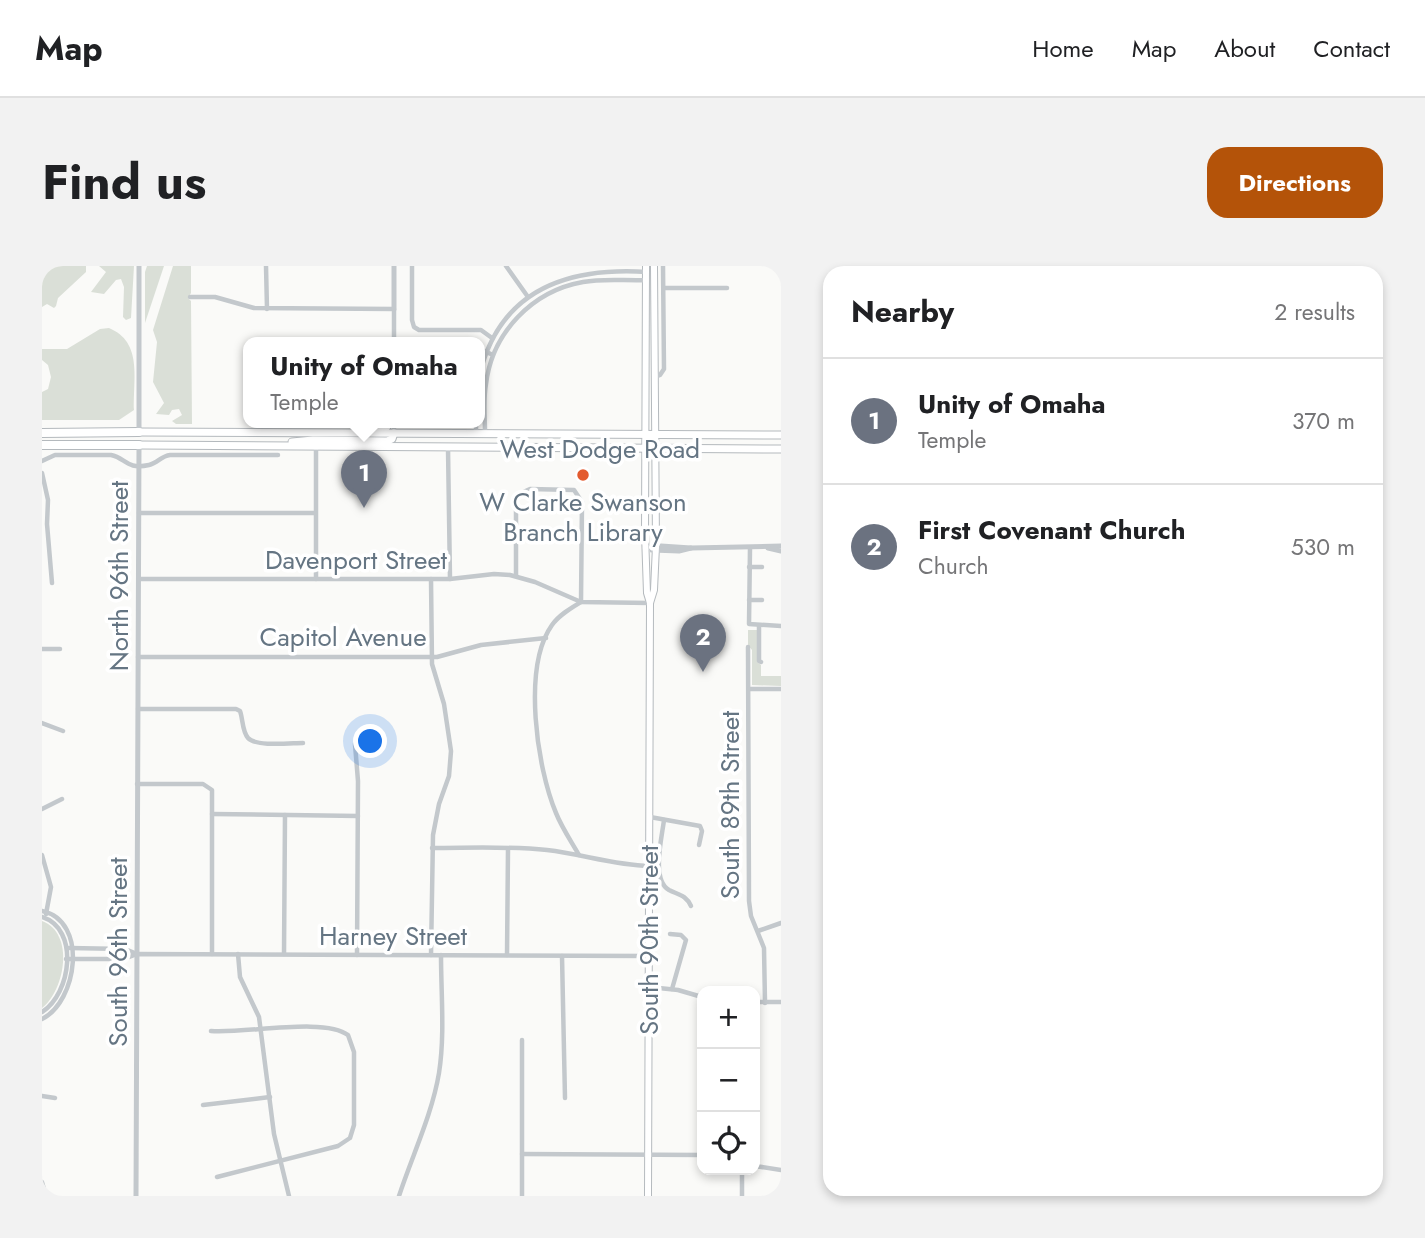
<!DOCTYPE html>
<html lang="en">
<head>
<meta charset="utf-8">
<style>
	:root { --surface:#fff; --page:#f2f2f2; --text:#202124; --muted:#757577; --line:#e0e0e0; --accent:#b45309 }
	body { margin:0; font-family:Jost,sans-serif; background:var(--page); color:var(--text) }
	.controls { position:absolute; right:21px; bottom:21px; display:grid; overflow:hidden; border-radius:14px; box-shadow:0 4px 10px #0003 }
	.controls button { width:63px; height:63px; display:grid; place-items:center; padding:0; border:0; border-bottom:2px solid var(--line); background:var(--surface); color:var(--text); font:35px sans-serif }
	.you { position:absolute; left:329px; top:476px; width:24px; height:24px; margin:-18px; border:5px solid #fff; border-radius:50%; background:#1a73e8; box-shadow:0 0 0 10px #1a73e833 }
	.badge { display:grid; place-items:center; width:46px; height:46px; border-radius:50%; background:var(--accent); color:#fff; font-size:23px; font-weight:700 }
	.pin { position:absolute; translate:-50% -58px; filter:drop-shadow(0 2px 4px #0008) }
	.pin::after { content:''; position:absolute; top:37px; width:24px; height:21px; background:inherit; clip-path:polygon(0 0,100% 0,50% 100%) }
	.popup { position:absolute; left:201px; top:71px; width:242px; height:91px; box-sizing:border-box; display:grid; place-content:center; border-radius:14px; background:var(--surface); filter:drop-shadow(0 2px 5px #0005); font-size:23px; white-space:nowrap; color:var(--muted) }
	.popup b { font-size:26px; color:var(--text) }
	.popup::after { content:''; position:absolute; left:50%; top:100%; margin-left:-14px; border:14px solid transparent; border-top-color:var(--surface) }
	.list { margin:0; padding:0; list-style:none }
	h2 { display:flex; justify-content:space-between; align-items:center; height:91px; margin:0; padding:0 28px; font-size:30px }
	h2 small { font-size:23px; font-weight:400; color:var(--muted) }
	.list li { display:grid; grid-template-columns:46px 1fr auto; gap:21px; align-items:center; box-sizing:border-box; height:126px; padding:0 28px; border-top:2px solid var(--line) }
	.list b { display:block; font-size:26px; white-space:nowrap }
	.list p { margin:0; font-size:23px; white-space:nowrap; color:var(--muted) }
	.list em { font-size:23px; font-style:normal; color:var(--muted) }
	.icon { flex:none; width:38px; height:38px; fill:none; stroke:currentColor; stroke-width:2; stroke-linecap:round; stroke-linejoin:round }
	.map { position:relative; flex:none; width:739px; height:930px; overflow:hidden; border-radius:21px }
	header { display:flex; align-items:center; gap:42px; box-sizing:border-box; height:98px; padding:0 35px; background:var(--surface); border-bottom:2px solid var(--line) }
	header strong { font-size:33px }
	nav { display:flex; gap:38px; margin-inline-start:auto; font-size:24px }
	.intro { display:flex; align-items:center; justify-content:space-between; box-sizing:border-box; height:168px; padding:0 42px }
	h1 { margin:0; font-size:49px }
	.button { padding:18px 32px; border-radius:21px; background:var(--accent); color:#fff; font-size:24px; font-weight:700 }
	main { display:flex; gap:42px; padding:0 42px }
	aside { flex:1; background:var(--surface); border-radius:21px; box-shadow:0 4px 10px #0003 }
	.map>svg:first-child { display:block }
	.green { fill:#dadfd7 }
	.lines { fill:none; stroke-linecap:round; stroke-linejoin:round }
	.primary-casing { stroke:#b5babe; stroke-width:8 }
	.trunk-casing { stroke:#b4b9bd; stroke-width:9 }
	.motorway-casing { stroke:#b4b9bd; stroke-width:10 }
	.minor { stroke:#c3c8cc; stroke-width:4.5 }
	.tertiary { stroke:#c3c8cc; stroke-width:5 }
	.primary { stroke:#fff; stroke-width:6 }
	.trunk { stroke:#fff; stroke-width:7 }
	.motorway { stroke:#fff; stroke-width:8 }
	.poi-dot { fill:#e35b2f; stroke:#fff; stroke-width:2.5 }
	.labels { text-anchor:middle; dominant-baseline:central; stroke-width:7; stroke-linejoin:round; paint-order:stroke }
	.street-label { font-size:26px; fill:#657583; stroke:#fff }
	.poi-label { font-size:26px; fill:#657583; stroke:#fff }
</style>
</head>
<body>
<header>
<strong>Map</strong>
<nav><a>Home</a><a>Map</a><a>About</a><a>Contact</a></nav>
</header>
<div class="intro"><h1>Find us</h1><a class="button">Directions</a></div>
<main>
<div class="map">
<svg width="739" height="930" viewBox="0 0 739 930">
	<rect width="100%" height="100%" fill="#fafaf8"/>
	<g class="green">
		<path d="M0,0H44V6L16,32L14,40L12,42L5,38L0,41Z"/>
		<path d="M57,0H92L89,52L84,54L81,51L82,21L79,13L74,14L62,28L49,26L64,6Z"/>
		<path d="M105,0H122L103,57V6Z"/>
		<path d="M131,0H149V27L146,32L149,35L150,158H134L130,155L140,149L137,143L130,144L127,149L114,148L122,137L111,116L115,76L111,64Z"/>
		<path d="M67,62C101,76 91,113 92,144L77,154H0V126L6,123L9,111L6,99L0,94V83H25L58,63Z"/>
		<path d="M706,364H715V396L719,399V410H739V420L710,419V384L706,379Z"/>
		<path d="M0,655C33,667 23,724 0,742Z"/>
	</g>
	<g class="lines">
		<defs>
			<g id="primary">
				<path d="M604,0L603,268L605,327L608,337"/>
				<path d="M606,930L608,337L612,324L614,280L612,0"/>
			</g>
			<g id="trunk">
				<path d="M335,165L344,162L348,156"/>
				<path d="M97,166L739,169"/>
				<path d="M250,176L271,174L345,175L350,173L352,167"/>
				<path d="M97,179L739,183"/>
			</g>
			<g id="motorway">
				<path d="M0,167L97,166"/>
				<path d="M0,179H97"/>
			</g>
		</defs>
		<use href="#primary" class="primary-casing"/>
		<use href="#trunk" class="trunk-casing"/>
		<use href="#motorway" class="motorway-casing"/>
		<g class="minor">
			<path d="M224,0L225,43"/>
			<path d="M370,0V54L372,61L377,64H439L450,72"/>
			<path d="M464,0L486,31"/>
			<path d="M622,22H685"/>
			<path d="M148,31H173L212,42L352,43V76"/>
			<path d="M438,83L451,89"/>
			<path d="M438,107C459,23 527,1 605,6"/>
			<path d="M613,111L618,109L622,103L621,0"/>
			<path d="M352,156V166"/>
			<path d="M443,167C443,151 441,134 444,118C450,67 490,25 541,16C562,12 584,15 605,14"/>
			<path d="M434,168V156"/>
			<path d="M274,180V313"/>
			<path d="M406,182L408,313"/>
			<path d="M0,195L13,189H69C84,192 84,204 107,199C116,197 119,190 128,189H236"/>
			<path d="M0,207L6,234L5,258L10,317"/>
			<path d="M97,247H273"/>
			<path d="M708,282L707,358L739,360"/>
			<path d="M707,301H720"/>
			<path d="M474,310V238L477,228L488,223L532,224L540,236L539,336C529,342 517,349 510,359C480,401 495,502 514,547C520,562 529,575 537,589"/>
			<path d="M97,313H408L452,308L468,309L493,316L539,336L608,337"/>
			<path d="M389,313L390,398L402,438L409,485L407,510L397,538L391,569L389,689"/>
			<path d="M707,334H720"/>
			<path d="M717,360V395L719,396"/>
			<path d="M706,381L707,635L709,650L722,682L723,737"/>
			<path d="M0,383H18"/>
			<path d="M96,391H395L439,379L504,372"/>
			<path d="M707,423H739"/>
			<path d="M96,443H194L198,445C201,453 200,465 206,472C214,481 249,477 261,477"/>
			<path d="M0,457L21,465"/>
			<path d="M313,478L316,515L315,689"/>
			<path d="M95,518H161L170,524V688"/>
			<path d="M0,543L20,533"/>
			<path d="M170,548L316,550"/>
			<path d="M608,551L658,560L660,565L657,579"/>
			<path d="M622,554C620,571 609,614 627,624C637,629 644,629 649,640"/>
			<path d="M390,582C428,582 467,580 505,584C540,588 572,599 607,600"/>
			<path d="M0,589L9,621L4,648"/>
			<path d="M0,645C47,655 35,736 0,753"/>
			<path d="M0,651C38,663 29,728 0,746"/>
			<path d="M716,665L739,657"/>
			<path d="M628,668L639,669L644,674L630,723"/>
			<path d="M27,682L83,683L95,688"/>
			<path d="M196,688L198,711L217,751L232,868L247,930"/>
			<path d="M242,688L243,549"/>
			<path d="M465,689L466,583"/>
			<path d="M520,690L523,832"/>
			<path d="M24,693H82L95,688L607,690"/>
			<path d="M607,721L636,724L660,731"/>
			<path d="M713,736H739"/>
			<path d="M169,765C201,768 283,751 306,769L312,786V859L308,872L296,880L175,911"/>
			<path d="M0,830L13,832"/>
			<path d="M161,839L228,831"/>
			<path d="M480,888L660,889"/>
			<path d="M713,900L739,904"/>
			<path d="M0,916L4,930"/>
			<path d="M357,930C370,890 390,849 397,807C403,769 399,728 399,689"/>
			<path d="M480,930V774"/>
			<path d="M700,930V904"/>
		</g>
		<g class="tertiary">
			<path d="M97,0V166"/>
			<path d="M352,43V0"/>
			<path d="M603,282L619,280L649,282L739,280"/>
			<path d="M726,282L739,285"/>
			<path d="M610,284L637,285L649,282"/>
			<path d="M94,930L97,179"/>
		</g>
		<use href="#primary" class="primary"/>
		<use href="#trunk" class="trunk"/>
		<use href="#motorway" class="motorway"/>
	</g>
	<circle class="poi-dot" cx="541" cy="209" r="7"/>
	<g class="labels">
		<g class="street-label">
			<text x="558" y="183">West Dodge Road</text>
			<text x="314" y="294">Davenport Street</text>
			<text transform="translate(77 310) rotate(-90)">North 96th Street</text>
			<text x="301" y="371">Capitol Avenue</text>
			<text transform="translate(688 539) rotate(-90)">South 89th Street</text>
			<text x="351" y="670">Harney Street</text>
			<text transform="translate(607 674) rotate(-90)">South 90th Street</text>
			<text transform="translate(76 686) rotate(-90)">South 96th Street</text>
		</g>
		<g class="poi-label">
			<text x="541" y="236">W Clarke Swanson<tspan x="541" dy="30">Branch Library</tspan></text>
		</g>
	</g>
</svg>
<div class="controls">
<button>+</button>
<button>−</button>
<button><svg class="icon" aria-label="locate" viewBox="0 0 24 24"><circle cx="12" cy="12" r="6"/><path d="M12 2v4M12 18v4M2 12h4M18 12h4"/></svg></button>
</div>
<div class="you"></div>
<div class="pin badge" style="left:322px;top:242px;background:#6b7280">1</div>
<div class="popup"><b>Unity of Omaha</b>Temple</div>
<div class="pin badge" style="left:661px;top:406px;background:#6b7280">2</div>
</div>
<aside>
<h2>Nearby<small>2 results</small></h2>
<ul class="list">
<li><span class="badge" style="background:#6b7280">1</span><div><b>Unity of Omaha</b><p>Temple</p></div><em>370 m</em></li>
<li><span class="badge" style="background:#6b7280">2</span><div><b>First Covenant Church</b><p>Church</p></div><em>530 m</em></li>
</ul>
</aside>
</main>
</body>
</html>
